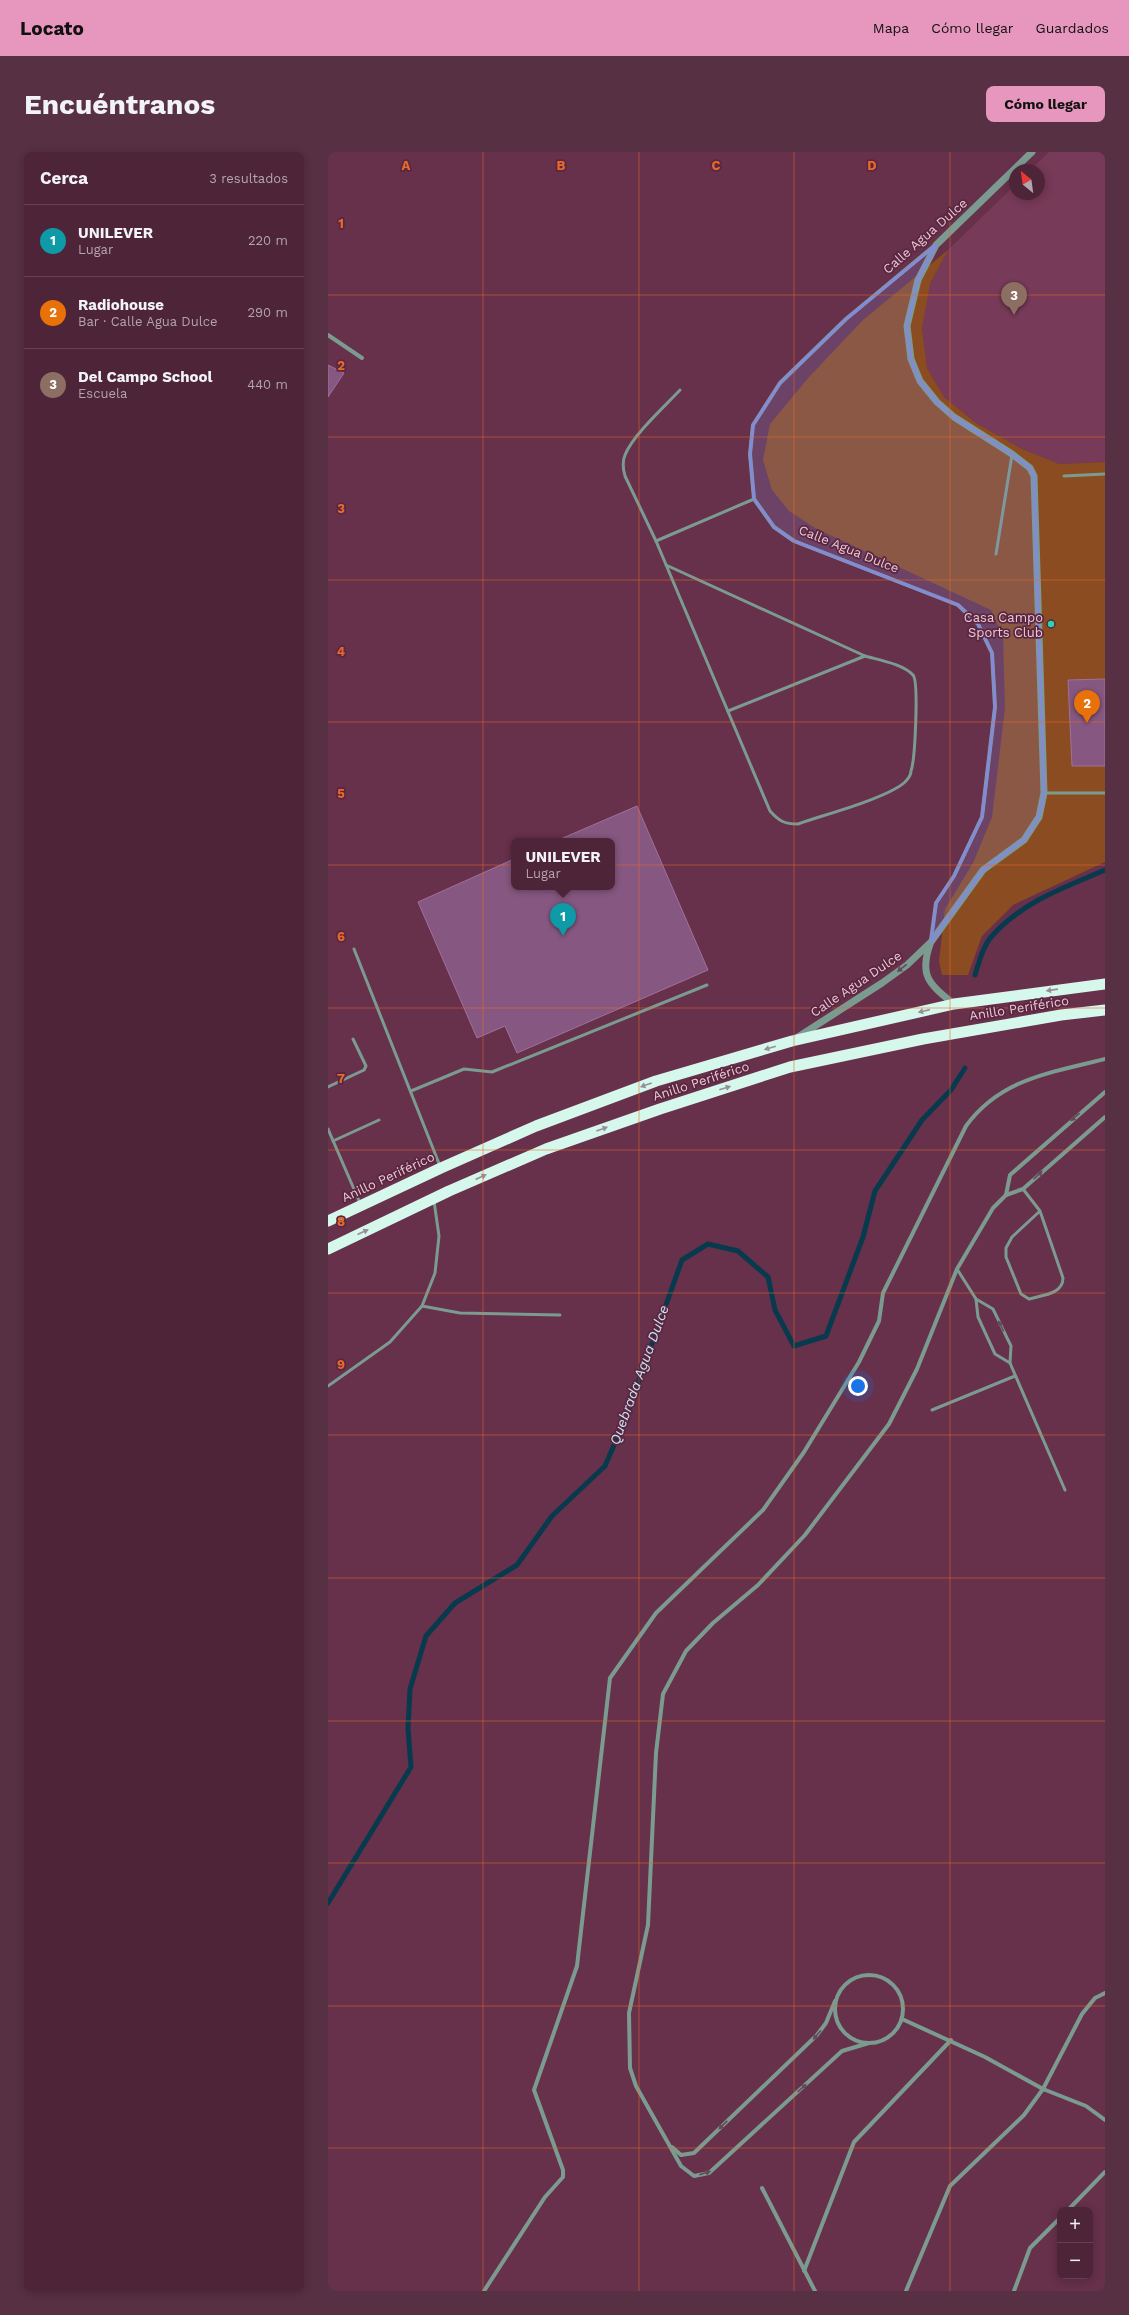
<!DOCTYPE html>
<html lang="es">
<head>
<meta charset="utf-8">
<style>
	:root { --surface:#4d2438; --page:#573043; --text:#f1f3f6; --muted:#b3a4ae; --line:#644153; --accent:#e797bd }
	body { margin:0; font-family:"Work Sans",sans-serif; background:var(--page); color:var(--text) }
	.controls { position:absolute; right:12px; bottom:12px; display:grid; overflow:hidden; border-radius:8px; box-shadow:0 2px 10px #0003 }
	.controls button { width:36px; height:36px; display:grid; place-items:center; padding:0; border:0; border-bottom:1px solid var(--line); background:var(--surface); color:var(--text); font:20px sans-serif }
	.compass { position:absolute; left:681px; top:12px; width:36px; height:36px; border-radius:50%; background:var(--surface); box-shadow:0 2px 10px #0003; rotate:331deg }
	.you { position:absolute; left:530px; top:1234px; width:14px; height:14px; margin:-10px; border:3px solid #fff; border-radius:50%; background:#1a73e8; box-shadow:0 0 0 6px #1a73e833 }
	.badge { display:grid; place-items:center; width:26px; height:26px; border-radius:50%; background:var(--accent); color:#fff; font-size:13px; font-weight:700 }
	.pin { position:absolute; translate:-50% -33px; filter:drop-shadow(0 1px 2px #0008) }
	.pin::after { content:''; position:absolute; top:21px; width:14px; height:12px; background:inherit; clip-path:polygon(0 0,100% 0,50% 100%) }
	.popup { position:absolute; left:183px; top:686px; width:104px; height:52px; box-sizing:border-box; display:grid; place-content:center; border-radius:8px; background:var(--surface); filter:drop-shadow(0 1px 3px #0005); font-size:13px; white-space:nowrap; color:var(--muted) }
	.popup b { font-size:15px; color:var(--text) }
	.popup::after { content:''; position:absolute; left:50%; top:100%; margin-left:-8px; border:8px solid transparent; border-top-color:var(--surface) }
	.list { margin:0; padding:0; list-style:none }
	h2 { display:flex; justify-content:space-between; align-items:center; height:52px; margin:0; padding:0 16px; font-size:17px }
	h2 small { font-size:13px; font-weight:400; color:var(--muted) }
	.list li { display:grid; grid-template-columns:26px 1fr auto; gap:12px; align-items:center; box-sizing:border-box; height:72px; padding:0 16px; border-top:1px solid var(--line) }
	.list b { display:block; font-size:15px; white-space:nowrap }
	.list p { margin:0; font-size:13px; white-space:nowrap; color:var(--muted) }
	.list em { font-size:13px; font-style:normal; color:var(--muted) }
	.map { position:relative; flex:none; width:777px; height:2139px; overflow:hidden; border-radius:8px }
	header { display:flex; align-items:center; gap:24px; box-sizing:border-box; height:56px; padding:0 20px; background:var(--accent); color:#111 }
	header strong { font-size:19px }
	nav { display:flex; gap:22px; margin-inline-start:auto; font-size:14px }
	.intro { display:flex; align-items:center; justify-content:space-between; box-sizing:border-box; height:96px; padding:0 24px }
	h1 { margin:0; font-size:28px }
	.button { padding:10px 18px; border-radius:8px; background:var(--accent); color:#111; font-size:14px; font-weight:700 }
	main { display:flex; gap:24px; padding:0 24px }
	aside { flex:1; background:var(--surface); border-radius:8px; box-shadow:0 2px 10px #0003 }
	.map>svg:first-child { display:block }
	.built { fill:#773a58 }
	.green { fill:#8c4c21 }
	.lines { fill:none; stroke-linecap:round; stroke-linejoin:round }
	.stream { stroke:#083a4e; stroke-width:5 }
	.building { fill:#865780; stroke:#a1709b }
	.service { stroke:#7c9b90; stroke-width:3 }
	.minor { stroke:#7c9b90; stroke-width:4 }
	.tertiary { stroke:#7c9b90; stroke-width:7 }
	.trunk { stroke:#d6f7ec; stroke-width:11 }
	.oneway { fill:#654958 }
	.oneway2 { fill:#988e96 }
	.marked { fill:#848bd6; fill-opacity:0.2; stroke:#848bd6; stroke-width:3; stroke-linejoin:round }
	.grid { fill:none; stroke:#e86a2a; stroke-width:1; stroke-opacity:0.55 }
	.poi-dot { fill:#2bd5ac; stroke:#5b2640; stroke-width:1.5 }
	.labels { text-anchor:middle; dominant-baseline:central; stroke-width:3.5; stroke-linejoin:round; paint-order:stroke }
	.street-label { font-size:13px; fill:#eac8d5; stroke:#5b2640 }
	.poi-label { font-size:13px; fill:#eac8d5; stroke:#5b2640; text-anchor:end }
	.water-label { font-size:14px; font-style:italic; fill:#c8e4f3; stroke:#5b2640 }
	.grid-label { font-size:13px; text-anchor:middle; font-weight:bold; fill:#e86a2a; stroke:#5b2640; stroke-width:3.5; stroke-linejoin:round; paint-order:stroke }
</style>
</head>
<body>
<header>
<strong>Locato</strong>
<nav><a>Mapa</a><a>Cómo llegar</a><a>Guardados</a></nav>
</header>
<div class="intro"><h1>Encuéntranos</h1><a class="button">Cómo llegar</a></div>
<main>
<aside>
<h2>Cerca<small>3 resultados</small></h2>
<ul class="list">
<li><span class="badge" style="background:#0f9aa8">1</span><div><b>UNILEVER</b><p>Lugar</p></div><em>220 m</em></li>
<li><span class="badge" style="background:#e8710a">2</span><div><b>Radiohouse</b><p>Bar · Calle Agua Dulce</p></div><em>290 m</em></li>
<li><span class="badge" style="background:#8d6e63">3</span><div><b>Del Campo School</b><p>Escuela</p></div><em>440 m</em></li>
</ul>
</aside>
<div class="map">
<svg width="777" height="2139" viewBox="0 0 777 2139">
	<rect width="100%" height="100%" fill="#67304b"/>
	<path class="built" d="M721,0H777V310L731,312L692,296L648,271L616,245L599,216L594,176L597,150L602,132L620,98L687,33V42H711V18H702Z"/>
	<path class="green" d="M620,98L602,132L594,176L599,216L616,245L648,271L692,296L731,312L777,310V710L685,753L654,784L640,823H614L611,809L617,757L645,711L664,665L677,556L675,485L663,458L487,376L461,359L444,338L435,308L442,272L481,225L535,168Z"/>
	<g class="lines">
		<g class="stream">
			<path d="M647,823C651,810 655,794 664,784C694,750 737,735 777,718"/>
			<path d="M0,1751L83,1615L80,1577L82,1537L98,1484L127,1451L189,1413L224,1364L277,1314L296,1270L354,1108L380,1092L410,1099L440,1125L447,1158L466,1194L498,1184L535,1085L547,1039L594,968L623,938L637,916"/>
		</g>
	</g>
	<g class="building">
		<path d="M0,213L16,221L0,245Z"/>
		<path d="M777,527V614H744L740,528Z"/>
		<path d="M309,654L380,818L189,901L177,874L149,886L90,750L186,707V735H284V689H228Z"/>
	</g>
	<g class="lines">
		<g class="service">
			<path d="M736,324L777,322"/>
			<path d="M328,389L426,347"/>
			<path d="M668,402L684,303"/>
			<path d="M338,413L537,504C551,508 575,512 585,523C591,530 587,608 583,619C583,623 580,627 577,630C560,646 495,663 470,672C456,672 451,669 442,659L328,389L297,324C295,317 294,310 297,303C305,283 337,254 352,238"/>
			<path d="M400,559L537,504"/>
			<path d="M716,641H777"/>
			<path d="M26,797L112,1014"/>
			<path d="M0,935L36,918L38,914L25,887"/>
			<path d="M83,939L136,917L164,920L379,833"/>
			<path d="M0,977L32,1051"/>
			<path d="M5,989L51,968"/>
			<path d="M695,1037L712,1059L735,1126C735,1142 715,1143 701,1147L693,1142L678,1105V1096L684,1085L712,1059"/>
			<path d="M629,1117L648,1147L650,1165L667,1202L682,1211"/>
			<path d="M648,1147L665,1157L683,1194L682,1211L737,1338"/>
			<path d="M94,1154L132,1161L232,1163"/>
			<path d="M0,1234L62,1190L94,1154L107,1121L111,1084L106,1049"/>
			<path d="M604,1258L687,1224"/>
		</g>
		<g class="minor">
			<path d="M0,183L34,206"/>
			<path d="M603,788L608,751L626,724L654,665L667,555L664,501L650,472L630,453L466,389L446,375L426,347L422,302L425,273L452,231L518,167L606,94"/>
			<path d="M678,1043L695,1037L777,965"/>
			<circle cx="541" cy="1857" r="34"/>
			<path d="M574,1867L657,1905L715,1937L758,1954L777,1968"/>
			<path d="M541,1891L514,1899L381,2021L366,2024L353,2014L308,1934L302,1916L301,1861L320,1773L328,1601L335,1542L358,1499L385,1471L430,1433L477,1383L561,1272L589,1217L629,1117L665,1056L678,1043L682,1023L777,940"/>
			<path d="M344,1995L353,2003L366,2001L489,1883L498,1871L507,1849"/>
			<path d="M434,2036L487,2139"/>
			<path d="M740,2058L777,2020"/>
			<path d="M476,2119L526,1990L623,1888"/>
			<path d="M156,2139L217,2045L235,2025V2018L206,1938L249,1814L282,1526L328,1461L435,1358L476,1300L531,1210L551,1169L555,1141L638,974C673,926 723,921 777,907"/>
			<path d="M578,2139L622,2034L696,1963L715,1937L754,1862L767,1846L777,1841"/>
			<path d="M686,2139L702,2096L732,2066"/>
		</g>
		<g class="tertiary">
			<path d="M602,792C591,824 601,832 626,852"/>
			<path d="M470,885L554,831L579,813L603,790L655,718L696,688L711,665L716,641L706,324L702,316L684,302L626,265L609,250L592,229L583,207L579,174L590,128L608,93L704,0"/>
		</g>
		<g class="trunk">
			<path d="M0,1069L113,1016L208,974L328,929L464,889L626,852L777,832"/>
			<path d="M0,1097L121,1039L218,997L332,957L462,915L595,887L733,863L777,858"/>
		</g>
	</g>
	<defs><path id="oneway-solid" d="M-6-.8H1V-3.2L6.5 0L1 3.2V.8H-6Z"/></defs>
	<g class="oneway">
		<use href="#oneway-solid" transform="translate(574 816) rotate(143)"/>
		<use href="#oneway-solid" transform="translate(747 965) rotate(140)"/>
		<use href="#oneway-solid" transform="translate(710 1023) rotate(-43)"/>
		<use href="#oneway-solid" transform="translate(673 1174) rotate(-116)"/>
		<use href="#oneway-solid" transform="translate(489 1883) rotate(130)"/>
		<use href="#oneway-solid" transform="translate(474 1936) rotate(-42)"/>
		<use href="#oneway-solid" transform="translate(395 1973) rotate(136)"/>
		<use href="#oneway-solid" transform="translate(377 2021) rotate(-17)"/>
	</g>
	<g class="oneway2">
		<use href="#oneway-solid" transform="translate(724 838) rotate(172)"/>
		<use href="#oneway-solid" transform="translate(596 859) rotate(167)"/>
		<use href="#oneway-solid" transform="translate(442 896) rotate(164)"/>
		<use href="#oneway-solid" transform="translate(318 933) rotate(160)"/>
		<use href="#oneway-solid" transform="translate(397 936) rotate(-18)"/>
		<use href="#oneway-solid" transform="translate(274 977) rotate(-20)"/>
		<use href="#oneway-solid" transform="translate(153 1025) rotate(-24)"/>
		<use href="#oneway-solid" transform="translate(35 1080) rotate(-25)"/>
	</g>
	<path class="marked" d="M608,93L590,128L579,174L583,207L592,229L609,250L626,265L684,302L702,316L706,324L716,641L711,665L696,688L655,718L603,790L608,751L626,724L654,665L667,555L664,501L650,472L630,453L466,389L446,375L426,347L422,302L425,273L452,231L518,167Z"/>
	<path class="grid" d="M155,0V2139M311,0V2139M466,0V2139M622,0V2139M0,143H777M0,285H777M0,428H777M0,570H777M0,713H777M0,856H777M0,998H777M0,1141H777M0,1283H777M0,1426H777M0,1569H777M0,1711H777M0,1854H777M0,1996H777"/>
	<circle class="poi-dot" cx="723" cy="472" r="4"/>
	<g class="labels">
		<g class="street-label">
			<text transform="translate(597 84) rotate(-41)">Calle Agua Dulce</text>
			<text transform="translate(521 397) rotate(22)">Calle Agua Dulce</text>
			<text transform="translate(528 832) rotate(-34)">Calle Agua Dulce</text>
			<text transform="translate(691 856) rotate(-9)">Anillo Periférico</text>
			<text transform="translate(373 929) rotate(-18)">Anillo Periférico</text>
			<text transform="translate(60 1025) rotate(-25)">Anillo Periférico</text>
		</g>
		<g class="poi-label">
			<text x="715" y="465">Casa Campo<tspan x="715" dy="15">Sports Club</tspan></text>
		</g>
		<g class="water-label">
			<text transform="translate(311 1223) rotate(-70)">Quebrada Agua Dulce</text>
		</g>
	</g>
	<g class="grid-label">
		<text x="78" y="18">A</text>
		<text x="233" y="18">B</text>
		<text x="388" y="18">C</text>
		<text x="544" y="18">D</text>
		<text x="13" y="76">1</text>
		<text x="13" y="218">2</text>
		<text x="13" y="361">3</text>
		<text x="13" y="504">4</text>
		<text x="13" y="646">5</text>
		<text x="13" y="789">6</text>
		<text x="13" y="931">7</text>
		<text x="13" y="1074">8</text>
		<text x="13" y="1217">9</text>
	</g>
</svg>
<div class="controls">
<button>+</button>
<button>−</button>
</div>
<svg class="compass" viewBox="-18 -18 36 36"><path d="M0-13l5 13h-10z" fill="#e53935"/><path d="M0 13l5-13h-10z" fill="#b3a4ae"/></svg>
<div class="you"></div>
<div class="pin badge" style="left:235px;top:784px;background:#0f9aa8">1</div>
<div class="popup"><b>UNILEVER</b>Lugar</div>
<div class="pin badge" style="left:759px;top:571px;background:#e8710a">2</div>
<div class="pin badge" style="left:686px;top:163px;background:#8d6e63">3</div>
</div>
</main>
</body>
</html>
